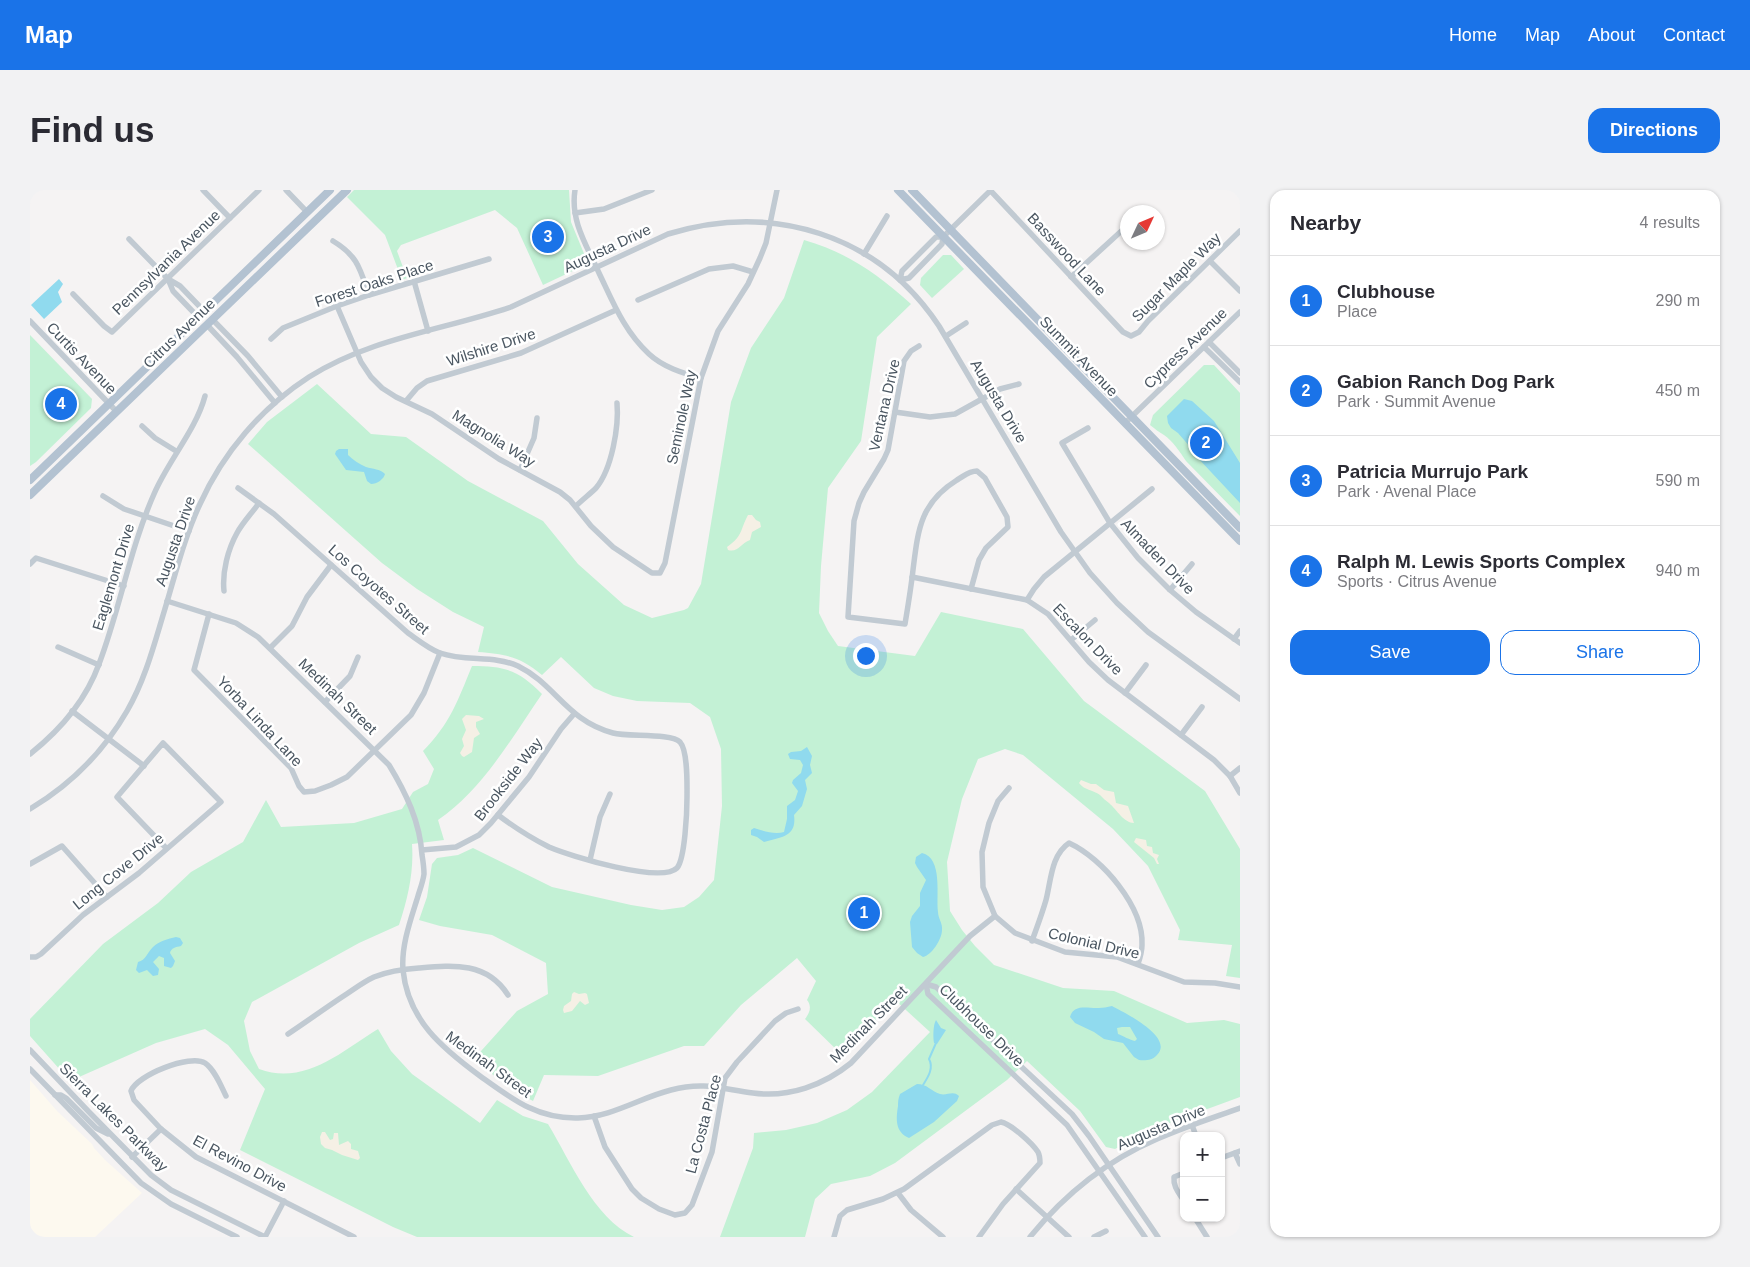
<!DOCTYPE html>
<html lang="en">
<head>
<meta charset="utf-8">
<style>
	:root { --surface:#fff; --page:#f2f2f3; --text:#2b2b33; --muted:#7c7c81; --line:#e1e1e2; --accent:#1a73e8 }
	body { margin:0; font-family:Helvetica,sans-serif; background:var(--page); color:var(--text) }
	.controls { position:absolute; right:15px; bottom:15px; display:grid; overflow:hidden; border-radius:10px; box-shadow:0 1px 4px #0004 }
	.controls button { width:45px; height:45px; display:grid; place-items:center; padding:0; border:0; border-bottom:1px solid var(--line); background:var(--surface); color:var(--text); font:25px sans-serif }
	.compass { position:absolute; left:1090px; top:15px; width:45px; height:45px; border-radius:50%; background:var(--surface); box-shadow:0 1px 4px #0004; rotate:46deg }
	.you { position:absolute; left:835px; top:465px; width:18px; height:18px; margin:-12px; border:4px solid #fff; border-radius:50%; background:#1a73e8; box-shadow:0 0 0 8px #1a73e833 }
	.badge { display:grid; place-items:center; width:32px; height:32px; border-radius:50%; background:var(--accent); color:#fff; font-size:16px; font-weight:700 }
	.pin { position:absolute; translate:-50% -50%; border:2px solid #fff; box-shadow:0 1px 5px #0006 }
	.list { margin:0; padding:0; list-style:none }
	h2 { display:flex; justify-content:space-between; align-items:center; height:65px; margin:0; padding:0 20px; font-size:21px }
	h2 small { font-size:16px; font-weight:400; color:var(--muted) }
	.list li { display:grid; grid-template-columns:32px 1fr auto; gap:15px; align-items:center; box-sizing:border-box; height:90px; padding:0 20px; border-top:1px solid var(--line) }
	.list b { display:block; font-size:19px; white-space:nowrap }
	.list p { margin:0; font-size:16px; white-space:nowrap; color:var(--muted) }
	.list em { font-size:16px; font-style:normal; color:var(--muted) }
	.actions { display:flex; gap:10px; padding:15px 20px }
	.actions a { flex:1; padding:11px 0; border:1px solid var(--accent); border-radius:15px; text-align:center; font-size:18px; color:var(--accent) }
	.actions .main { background:var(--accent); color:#fff }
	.map { position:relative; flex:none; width:1210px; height:1047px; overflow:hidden; border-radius:15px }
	header { display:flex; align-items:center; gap:30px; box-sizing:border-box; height:70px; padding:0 25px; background:var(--accent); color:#fff }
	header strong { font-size:24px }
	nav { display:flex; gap:28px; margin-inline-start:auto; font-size:18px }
	.intro { display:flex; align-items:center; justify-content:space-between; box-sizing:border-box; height:120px; padding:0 30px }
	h1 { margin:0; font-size:35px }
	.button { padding:12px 22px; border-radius:15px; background:var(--accent); color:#fff; font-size:18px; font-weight:700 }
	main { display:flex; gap:30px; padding:0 30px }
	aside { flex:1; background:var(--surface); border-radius:15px; box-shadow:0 1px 4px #0004 }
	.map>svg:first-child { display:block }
	.commercial { fill:#fdf9ef }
	.green { fill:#c3f1d5 }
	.sand { fill:#f5f0e5 }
	.water { fill:#90daee; fill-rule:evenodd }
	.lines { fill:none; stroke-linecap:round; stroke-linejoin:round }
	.stream { stroke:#90daee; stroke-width:2 }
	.minor { stroke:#c1cad2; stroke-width:5.5 }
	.major { stroke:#b3c2d1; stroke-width:8 }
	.labels { text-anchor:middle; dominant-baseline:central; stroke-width:5; stroke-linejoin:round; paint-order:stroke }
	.street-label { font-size:15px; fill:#4a5661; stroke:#fff }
</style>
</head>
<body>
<header>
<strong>Map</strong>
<nav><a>Home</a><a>Map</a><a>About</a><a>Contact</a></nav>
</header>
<div class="intro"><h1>Find us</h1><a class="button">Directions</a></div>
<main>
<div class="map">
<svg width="1210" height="1047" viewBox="0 0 1210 1047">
	<rect width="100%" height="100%" fill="#f5f3f3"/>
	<path class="commercial" d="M0,890L27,921L62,954L64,958L75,970L112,1003L65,1047H9L0,1038Z"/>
	<g class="green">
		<path d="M324,0H539L541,32L555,66V73L549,78L513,95L487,38L465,20L371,55L367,61L377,88L372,90L355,45L317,7Z"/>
		<path d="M774,50C819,63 847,84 881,114L847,147L831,251L798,298L791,376L789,423L798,441L808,456L885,466L911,422L993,439L1054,511L1175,601L1210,659V788L1196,786L1202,755L1148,750L1150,740L1118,676L1083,639L993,565L975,559L948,569L932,609L917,672L920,721L932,740L945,756L964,775L1033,798L1084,801L1157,833L1194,830L1210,834V907L1123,939L1085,959L1076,957L1050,921L997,871L977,890L865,973L840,986L801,994L785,1009L775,1047H690L723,958L724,943L756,940L787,933L817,920L842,902L900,842L865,810L813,866L775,829C780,823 782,816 777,810L786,791L767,768L711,815L674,856H654L568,886L514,885L503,911L488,903L443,870L487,821L518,804L516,773L462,745L410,736L389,730L397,707L402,674L407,668L428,665L443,658L522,697L601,715L632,720L654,717L669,707L684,690L692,616L691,559L680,527L660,513L607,511L583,506L564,498L531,467L512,485C491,467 475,464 448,462L454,437L423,422L387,399L352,373L218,254L237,232L287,194L341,244L376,247L438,291L513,331L548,374L594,415L622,428L654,420L658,418L671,394L701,212L721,158L754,108Z"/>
		<path d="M913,65H921L934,79L902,108L890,95L891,88Z"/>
		<path d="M0,145L62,209L61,218L6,272L0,276Z"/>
		<path d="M1174,175H1184L1210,203V326L1156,271C1150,262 1142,250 1134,245C1129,242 1125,239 1120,235L1123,225Z"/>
		<path d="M442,476C474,476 489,480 512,504C481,549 453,599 408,630L414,650L382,654C384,682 378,708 369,735L329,753L222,812L214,831L220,861L229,879C274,896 311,862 348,839L361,861L382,884L450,933L467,910L493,926L518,934C541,972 563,1027 604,1047H387L363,1037L210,960L235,899L198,855L175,839L126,853L40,891L0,846V829L73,754L128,713L161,682L213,652L236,610L251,637L324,633L372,619L383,602L398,594L404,579L393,561C420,534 428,510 442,476Z"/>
	</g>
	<g class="sand">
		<path d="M718,325H722L726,330L730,332L731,337L722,342L720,350C711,353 708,363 698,360L697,357C713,346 710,340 718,325Z"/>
		<path d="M436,525L449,526L454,529L446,532V537L450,544L444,548L442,562L434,567L432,566L430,563L434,556L432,549L436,540L432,529Z"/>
		<path d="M1051,590L1061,594H1066L1074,600L1084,602L1086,613L1098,616L1104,633C1094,633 1087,620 1079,613C1076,611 1073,608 1070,605C1063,600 1054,600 1049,593Z"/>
		<path d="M1106,648L1116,650L1117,656L1122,657L1123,663L1129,665L1127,669L1129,674H1127L1124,668L1104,652Z"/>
		<path d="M544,802L549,804L555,803L557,804L559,813L555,815L550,811L542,821L534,823L533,820L534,816L541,811L542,804Z"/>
		<path d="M292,942H295L300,950L303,949L304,943H308L309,955L318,951L321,954V959L328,961L330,968L328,970L312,965L302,960L295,958L291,954L290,947Z"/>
	</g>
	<g class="water">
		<path d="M29,89L33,94L28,102L32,112L14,129L1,115Z"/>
		<path d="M1154,209L1162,211L1184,231L1210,273V313L1167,267L1161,258L1148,243L1141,238L1138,233L1137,226Z"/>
		<path d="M309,259H318V265C323,270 329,274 336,277C343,279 350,279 355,284C354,289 347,294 341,294L337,291L334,282L316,280L305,264L306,261Z"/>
		<path d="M777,557L782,566L780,575L782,583L775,590L777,599L772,616L764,625C767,647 751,647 734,652L727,647L721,645V640L724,638C733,641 745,645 754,642L757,629V616L765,610L768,601L762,593L763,590L771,583L773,575L770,570L760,569L758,564L761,562L771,561Z"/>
		<path d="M892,663C913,668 906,705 908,722C908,728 913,734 912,740C912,749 902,765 893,767L887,763L882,757L880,732L882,726L890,716V703L896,690L887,677L885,673L886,667Z"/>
		<path d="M146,747L150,748L153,753L151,756C146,757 141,758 140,763L145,771L143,776L141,778L134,776V768L129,766L123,772L129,779L128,785L123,786L117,780L109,783L106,780L108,772C116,770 117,763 123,757C129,751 138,749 146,747Z"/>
		<path d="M1082,816C1093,822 1145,847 1127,865C1123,870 1115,871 1109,870L1104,867L1093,853L1074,849L1064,842L1045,833L1040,827C1044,813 1059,819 1069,818C1073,818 1077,817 1082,816ZM1092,837H1100L1107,849L1105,851C1100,850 1093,846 1088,844L1087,838Z"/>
		<path d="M906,830L911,838L916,840L907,854L904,853C903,847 903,835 906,830Z"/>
		<path d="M887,894C897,894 901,901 910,904C917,906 923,900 929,906L927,911L904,932L879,948C865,942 866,929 868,916C868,912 868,909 870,904Z"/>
	</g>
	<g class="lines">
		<path class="stream" d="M893,895C898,887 904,878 899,869L906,853"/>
		<g class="minor">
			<path d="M173,0L200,28"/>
			<path d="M256,0L277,22"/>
			<path d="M545,0C540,31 557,56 569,83C583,112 594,141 619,164C633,177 652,183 671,188"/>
			<path d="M960,0L1093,142L1101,146L1109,142L1118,131L1210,41"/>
			<path d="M545,23L574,19L622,0"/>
			<path d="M906,47H913L912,54L879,88L870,90L872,81Z"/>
			<path d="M913,47L961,0"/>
			<path d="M99,49L138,89"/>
			<path d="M303,51C328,66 330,79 339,105"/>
			<path d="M834,64L857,26"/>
			<path d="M1180,71L1210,101"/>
			<path d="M1041,87L1098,35"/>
			<path d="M384,91L398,141"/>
			<path d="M43,104L74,136L82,142L229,0"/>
			<path d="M608,110L679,79L703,76L723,82"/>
			<path d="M307,116L331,172L341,187L352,198L366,207L402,224L469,269L530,302L540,310L561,336L583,357L622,383H630L635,373L671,188L688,141L718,94L730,68L736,53L747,0"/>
			<path d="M168,127L143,101L138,89L150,96L174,121"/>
			<path d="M182,129L218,166L252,207"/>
			<path d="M0,131L87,222"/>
			<path d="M177,135L207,167L245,213"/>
			<path d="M916,146L936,133"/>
			<path d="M241,149L253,138L307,116L339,105L459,69"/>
			<path d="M1179,152L1210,183"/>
			<path d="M889,156L881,161L874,171L858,260L854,269L834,302L829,313L824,331L818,427L875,434C878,416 881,398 883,380C888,340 890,313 927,290C934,286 939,281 947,281L955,288L977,327L978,337L956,358L949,370L941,399"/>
			<path d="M1174,157L1210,192"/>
			<path d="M376,211L387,198L397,191L491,163L586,120"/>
			<path d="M865,222L900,227L925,224L970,199L989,194"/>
			<path d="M1095,233L1210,122"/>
			<path d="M112,236L125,248L146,261"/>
			<path d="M1058,238L1032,253L1080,333L1108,368L1140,400L1166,422L1210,453"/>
			<path d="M490,280L504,248L507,228"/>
			<path d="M208,298L244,324L378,443C388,450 399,459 410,463C436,472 464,465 488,476C525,494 537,531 583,543C598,547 641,543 650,552C658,561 657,595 657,607C657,621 655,669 647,678C631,694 540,666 519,657C501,648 484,637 468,625"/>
			<path d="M73,306L94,319L159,341"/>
			<path d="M546,316C552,310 560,304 566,298C582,279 589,236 587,213"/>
			<path d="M0,374L6,368L94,396"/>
			<path d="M882,387L997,410L1018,424L1059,472L1078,490L1184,570L1200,586L1210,603"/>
			<path d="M1140,400L1162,374"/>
			<path d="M194,401C192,382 198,359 207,343C213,332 222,323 229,313"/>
			<path d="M997,410L1004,399L1014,387L1122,299"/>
			<path d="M137,411L206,433L228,447L359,575C376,603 390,632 392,665C393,671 394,678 394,684C393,692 390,699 388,706C381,729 371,755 373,780C378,830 412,858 450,886C482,909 507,929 548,928C582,927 609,908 641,900C674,891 692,899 723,903C759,908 794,895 821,873L940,746L965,726"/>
			<path d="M179,424L164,480L261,578L269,596L274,602L285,601L301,595L317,587L381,525L394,503L410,463"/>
			<path d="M1204,449L1210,441"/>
			<path d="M1041,450L1065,430"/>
			<path d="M28,457L69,475"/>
			<path d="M240,458L262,436L277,407L301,375"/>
			<path d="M1095,503L1116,475"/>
			<path d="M295,512L320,486L328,467"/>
			<path d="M42,521L114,576"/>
			<path d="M1151,545L1172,517"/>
			<path d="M0,564C29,541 56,510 69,474C90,419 100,358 124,304C138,271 166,240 175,206"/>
			<path d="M1200,586L1210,578"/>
			<path d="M979,598L968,611L959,633L952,662L953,697L965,726L985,743L1035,762L1087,767L1154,792L1185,793L1210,797"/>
			<path d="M0,619C40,595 74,561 97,521C115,490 124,455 134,422C145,386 154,348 170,314C193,263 231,218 279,187C341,148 413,140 481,117L638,44C742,12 848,44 909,136L1031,342L1060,383L1087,413L1118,442L1210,509"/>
			<path d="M392,660L426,657L449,645L461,633L499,587L531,539L544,524"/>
			<path d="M560,670L570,627L580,604"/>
			<path d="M0,674L32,656L77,707"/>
			<path d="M1002,751C1007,737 1012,724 1016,710C1021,691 1021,665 1039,653C1072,668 1114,717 1112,755C1112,762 1110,768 1108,774"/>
			<path d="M0,767H6L11,764L53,725L109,683L191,612L133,553L87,607L136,658"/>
			<path d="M896,794L906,797L1042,924L1059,946L1128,1047"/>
			<path d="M896,794L898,804L1037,935L1115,1047"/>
			<path d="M258,844C276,832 294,819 312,807C323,800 333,792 344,787C359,781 374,779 389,778C424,775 457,772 478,805"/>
			<path d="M0,860L59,922L121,985L141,1000L235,1047"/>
			<path d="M0,879L111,993L141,1014L207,1047"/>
			<path d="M25,905H31L36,908L66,938L78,944"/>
			<path d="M196,906C191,896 185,880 175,873C160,864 107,885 101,901L104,910L131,939L166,967L324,1047"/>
			<path d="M564,926L575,957L602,999L611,1008L629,1019L645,1025L655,1023L662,1015L682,962L695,888L707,872L745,831L756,823L768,819"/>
			<path d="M1162,935L1166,946"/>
			<path d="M1205,963L1210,974"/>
			<path d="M102,967L131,939"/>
			<path d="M1191,968L1210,961"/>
			<path d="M1154,983L1144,987C1143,997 1149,1003 1154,1011"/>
			<path d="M986,999L1039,1047"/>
			<path d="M868,1003L881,1020L913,1047"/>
			<path d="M1165,1028L1177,1047"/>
			<path d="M235,1047L254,1011"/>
			<path d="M804,1047L810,1026L817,1020L853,1009L874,999L962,935L971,932C981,934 1002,953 1008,962C1010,966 1010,969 1010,973L973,1014L949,1047"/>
			<path d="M1000,1047C1034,1005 1076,971 1127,949C1154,937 1182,928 1210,918"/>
			<path d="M1064,1047L1076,1041"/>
		</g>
		<g class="major">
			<path d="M868,0L1210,351"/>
			<path d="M882,0L1210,338"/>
			<path d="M0,290L300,0"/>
			<path d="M0,305L317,0"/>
		</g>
	</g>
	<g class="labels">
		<g class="street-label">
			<text transform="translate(577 58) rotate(-25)">Augusta Drive</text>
			<text transform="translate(1037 64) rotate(47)">Basswood Lane</text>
			<text transform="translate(136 72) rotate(-44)">Pennsylvania Avenue</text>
			<text transform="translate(1146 87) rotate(-45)">Sugar Maple Way</text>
			<text transform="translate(344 93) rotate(-18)">Forest Oaks Place</text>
			<text transform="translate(149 143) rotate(-44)">Citrus Avenue</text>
			<text transform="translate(461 157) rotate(-18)">Wilshire Drive</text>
			<text transform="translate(1155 158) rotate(-44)">Cypress Avenue</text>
			<text transform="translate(1049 166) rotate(46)">Summit Avenue</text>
			<text transform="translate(52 168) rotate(46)">Curtis Avenue</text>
			<text transform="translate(969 211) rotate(59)">Augusta Drive</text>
			<text transform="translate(854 215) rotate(-77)">Ventana Drive</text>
			<text transform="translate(651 227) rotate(-78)">Seminole Way</text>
			<text transform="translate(464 248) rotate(32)">Magnolia Way</text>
			<text transform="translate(145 351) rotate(-71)">Augusta Drive</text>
			<text transform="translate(1128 366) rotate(46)">Almaden Drive</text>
			<text transform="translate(83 387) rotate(-73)">Eaglemont Drive</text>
			<text transform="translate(349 399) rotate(41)">Los Coyotes Street</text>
			<text transform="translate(1058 449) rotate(46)">Escalon Drive</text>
			<text transform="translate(308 506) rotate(44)">Medinah Street</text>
			<text transform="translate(230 531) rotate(47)">Yorba Linda Lane</text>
			<text transform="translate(478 589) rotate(-52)">Brookside Way</text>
			<text transform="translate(88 681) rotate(-39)">Long Cove Drive</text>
			<text transform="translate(1064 753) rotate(13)">Colonial Drive</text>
			<text transform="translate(838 834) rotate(-45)">Medinah Street</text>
			<text transform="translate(952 835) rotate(44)">Clubhouse Drive</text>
			<text transform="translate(459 874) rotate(36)">Medinah Street</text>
			<text transform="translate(84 927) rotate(45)">Sierra Lakes Parkway</text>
			<text transform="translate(673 934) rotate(-75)">La Costa Place</text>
			<text transform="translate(1131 937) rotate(-23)">Augusta Drive</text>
			<text transform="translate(210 973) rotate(28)">El Revino Drive</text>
		</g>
	</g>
</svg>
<div class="controls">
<button>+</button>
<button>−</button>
</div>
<svg class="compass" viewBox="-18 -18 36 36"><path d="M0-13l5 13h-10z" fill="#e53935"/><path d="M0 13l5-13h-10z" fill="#7c7c81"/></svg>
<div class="you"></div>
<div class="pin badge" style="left:834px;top:723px">1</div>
<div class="pin badge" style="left:1176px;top:253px">2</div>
<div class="pin badge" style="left:518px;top:47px">3</div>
<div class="pin badge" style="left:31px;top:214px">4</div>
</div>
<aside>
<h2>Nearby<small>4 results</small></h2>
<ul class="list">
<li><span class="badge">1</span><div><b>Clubhouse</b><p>Place</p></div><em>290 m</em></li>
<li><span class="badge">2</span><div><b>Gabion Ranch Dog Park</b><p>Park · Summit Avenue</p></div><em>450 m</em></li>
<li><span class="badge">3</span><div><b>Patricia Murrujo Park</b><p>Park · Avenal Place</p></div><em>590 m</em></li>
<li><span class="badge">4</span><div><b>Ralph M. Lewis Sports Complex</b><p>Sports · Citrus Avenue</p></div><em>940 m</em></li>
</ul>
<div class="actions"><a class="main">Save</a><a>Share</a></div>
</aside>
</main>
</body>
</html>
